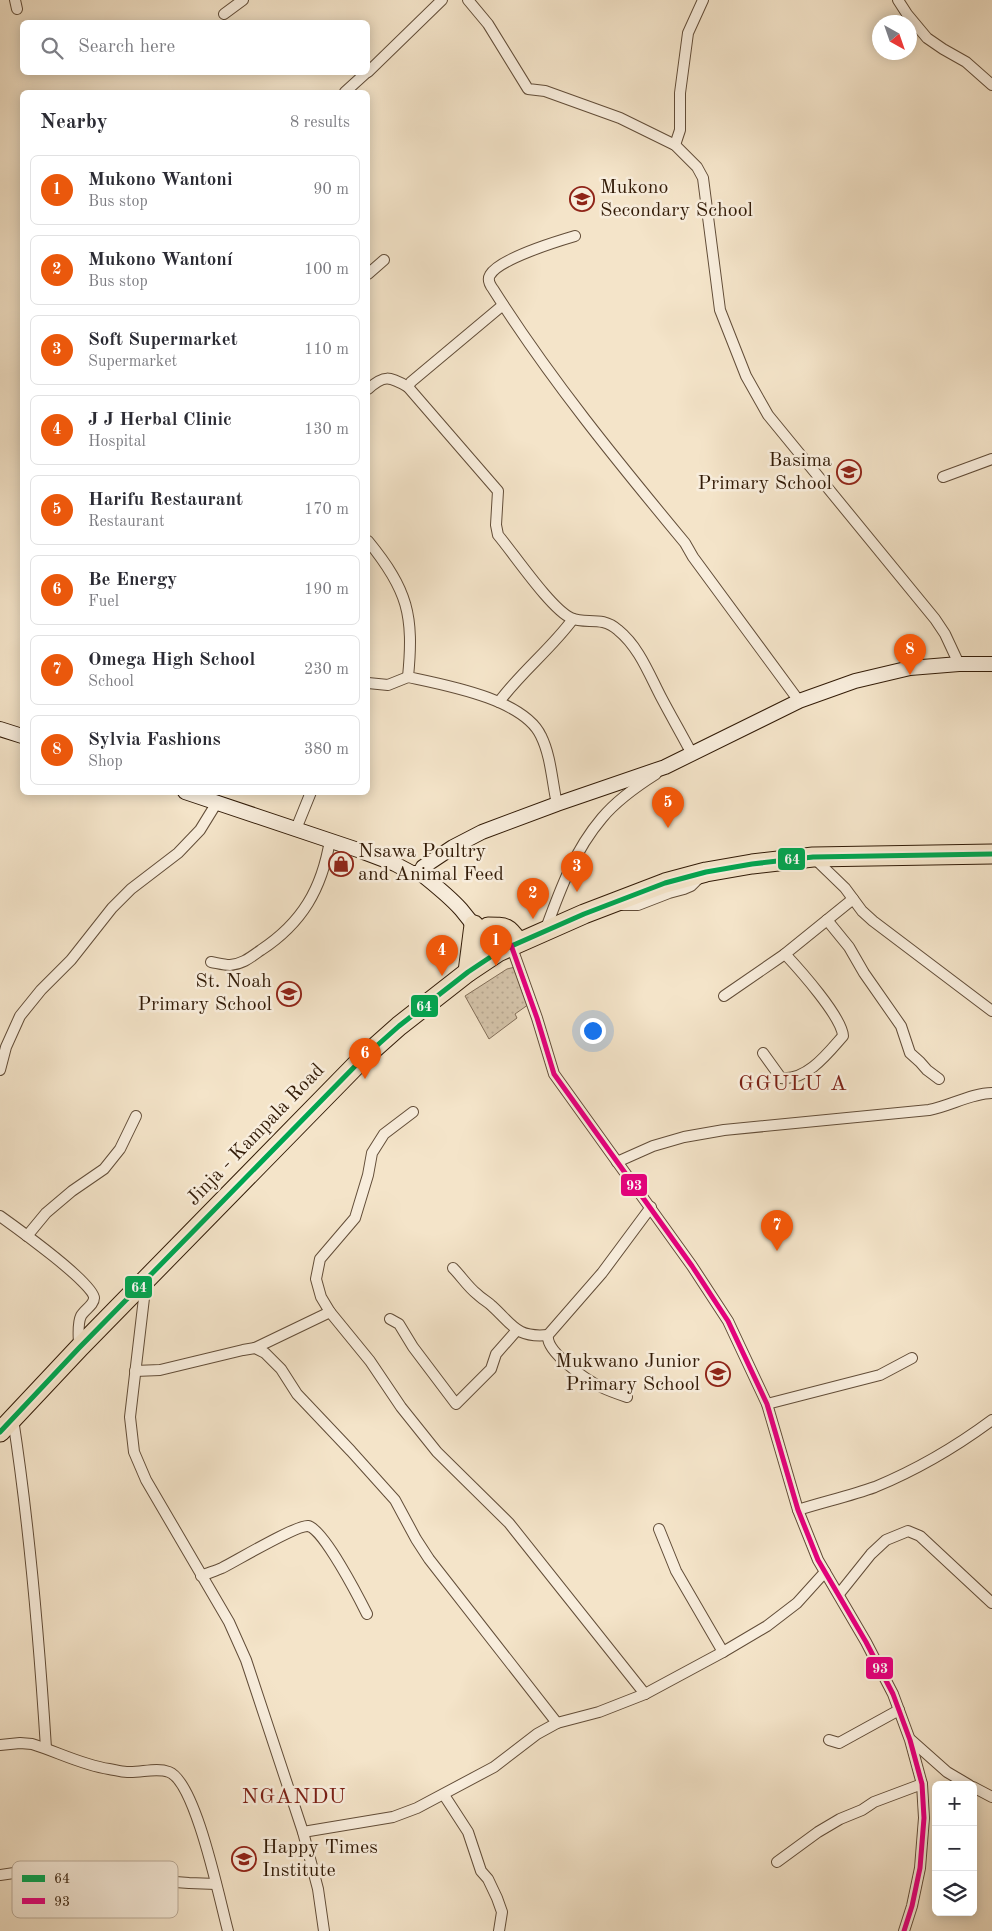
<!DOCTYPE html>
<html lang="en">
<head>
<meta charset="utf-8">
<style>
	:root { --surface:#fff; --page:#f7f7f7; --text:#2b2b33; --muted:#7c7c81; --line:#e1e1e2; --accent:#ea580c }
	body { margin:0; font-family:"Old Standard TT",serif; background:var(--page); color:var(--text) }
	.controls { position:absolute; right:15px; bottom:15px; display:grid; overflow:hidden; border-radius:8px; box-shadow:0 2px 12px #0003 }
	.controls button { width:45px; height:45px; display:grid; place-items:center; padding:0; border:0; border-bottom:1px solid var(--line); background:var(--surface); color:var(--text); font:25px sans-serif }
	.compass { position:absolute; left:872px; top:15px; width:45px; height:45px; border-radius:50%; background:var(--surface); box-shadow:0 2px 12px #0003; rotate:140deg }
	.you { position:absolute; left:592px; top:1030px; width:18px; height:18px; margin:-12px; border:4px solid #fff; border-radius:50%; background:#1a73e8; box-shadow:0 0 0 8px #1a73e833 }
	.badge { display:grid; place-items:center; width:32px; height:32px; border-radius:50%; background:var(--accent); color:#fff; font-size:16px; font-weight:700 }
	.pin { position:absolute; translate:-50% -41px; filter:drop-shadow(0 1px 2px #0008) }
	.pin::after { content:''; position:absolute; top:26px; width:18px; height:15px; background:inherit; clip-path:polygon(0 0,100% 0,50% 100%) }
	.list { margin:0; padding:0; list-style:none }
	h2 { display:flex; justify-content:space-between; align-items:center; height:65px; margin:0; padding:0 20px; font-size:21px }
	h2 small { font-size:16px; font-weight:400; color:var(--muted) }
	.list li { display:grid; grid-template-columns:32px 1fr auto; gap:15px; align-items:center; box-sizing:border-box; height:70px; margin:0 10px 10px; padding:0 10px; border:1px solid var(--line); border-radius:8px }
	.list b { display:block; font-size:19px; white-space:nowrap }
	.list p { margin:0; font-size:16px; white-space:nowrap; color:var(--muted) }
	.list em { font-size:16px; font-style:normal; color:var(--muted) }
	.icon { flex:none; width:28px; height:28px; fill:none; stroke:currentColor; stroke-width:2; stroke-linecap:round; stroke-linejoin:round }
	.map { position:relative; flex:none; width:992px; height:1931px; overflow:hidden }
	.search { position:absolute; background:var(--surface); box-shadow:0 2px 12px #0003; left:20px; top:20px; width:350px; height:55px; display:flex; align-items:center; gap:12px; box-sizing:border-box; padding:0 18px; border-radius:8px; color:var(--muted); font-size:19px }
	.panel { position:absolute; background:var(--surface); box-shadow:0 2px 12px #0003; left:20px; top:90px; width:350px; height:705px; border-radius:8px }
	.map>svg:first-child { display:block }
	.grass { fill:url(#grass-dots); stroke:#826e58 }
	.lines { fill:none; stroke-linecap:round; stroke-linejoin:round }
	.street-casing { stroke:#624d38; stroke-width:12 }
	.secondary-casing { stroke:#321b07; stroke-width:16 }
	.highway-casing { stroke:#321b07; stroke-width:21 }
	.street { stroke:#f8eddc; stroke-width:10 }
	.secondary { stroke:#f8eddc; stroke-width:14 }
	.highway { stroke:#f4e4c9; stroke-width:19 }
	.bus-1-casing { stroke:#f8eddc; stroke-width:9 }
	.bus-2-casing { stroke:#f8eddc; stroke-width:9 }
	.bus-1 { stroke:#00a651; stroke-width:5 }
	.bus-2 { stroke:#e5007d; stroke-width:5 }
	.labels { text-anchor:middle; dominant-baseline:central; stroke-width:5; stroke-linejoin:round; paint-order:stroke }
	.poi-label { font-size:20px; fill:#321b07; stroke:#f8eddc; text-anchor:start }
	.street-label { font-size:20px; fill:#321b07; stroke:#f8eddc }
	.quarter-label { font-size:22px; letter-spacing:1px; fill:#7a1f14; stroke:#f8eddc }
	.key { fill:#f8eddc; stroke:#bdae9c; stroke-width:1 }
	.key-label { font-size:14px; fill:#321b07 }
	.line-badge { stroke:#f8eddc; stroke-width:2 }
	.badge-label { font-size:14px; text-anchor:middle; font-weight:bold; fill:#fff }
</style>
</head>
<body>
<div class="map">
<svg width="992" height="1931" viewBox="0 0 992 1931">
	<defs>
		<pattern id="grass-dots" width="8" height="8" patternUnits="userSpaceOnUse" patternTransform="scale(1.25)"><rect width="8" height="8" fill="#d3c2a8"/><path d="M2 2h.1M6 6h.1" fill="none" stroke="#b6a68f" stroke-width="1.8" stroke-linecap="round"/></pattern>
	</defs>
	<rect width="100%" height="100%" fill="#f4e4c9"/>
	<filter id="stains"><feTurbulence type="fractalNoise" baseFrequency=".004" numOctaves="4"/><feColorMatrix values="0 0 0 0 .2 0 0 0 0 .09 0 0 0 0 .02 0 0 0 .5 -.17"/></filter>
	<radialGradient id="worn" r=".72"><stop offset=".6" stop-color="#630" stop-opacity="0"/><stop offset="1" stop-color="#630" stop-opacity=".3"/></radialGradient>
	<path class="grass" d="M515,967L532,1002L515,1014L517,1018L489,1039L465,996L507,969Z"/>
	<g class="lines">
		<defs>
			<g id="street">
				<path d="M15,0L17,9"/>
				<path d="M468,0L488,24L528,89L545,91L620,118L675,145L697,167L703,178L720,310L746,376L768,415L935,619L945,634L959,664"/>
				<path d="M898,0L907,14L927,38L943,49L966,62L992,85"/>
				<path d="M224,14L243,0"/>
				<path d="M368,72L442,0"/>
				<path d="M345,92L367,72"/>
				<path d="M675,145L680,130V93L688,33L703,0"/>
				<path d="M575,236C558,241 499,259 490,275C487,280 490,285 493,289C550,379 617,461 685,543L693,557L799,701"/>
				<path d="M368,274L384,260"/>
				<path d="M408,387L411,382L503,305"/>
				<path d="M368,389C384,375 389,376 408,387L498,491L496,525L498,535C514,554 551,609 571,618C586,625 601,615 618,630C639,647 649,674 661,697C671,716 682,735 692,754"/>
				<path d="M943,477L992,459"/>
				<path d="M368,541C408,590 414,615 408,677C445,685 524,699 541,736C551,756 552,782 557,804"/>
				<path d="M368,683L388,685L408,677"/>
				<path d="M499,702C521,672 551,649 573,619"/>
				<path d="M296,829L311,792"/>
				<path d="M814,858L845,888L862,911L873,921L992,1011"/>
				<path d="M621,905H638L669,893L684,889L691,886L701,876"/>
				<path d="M827,920L849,947L864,973L901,1026L910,1053L920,1062L927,1070L939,1079"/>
				<path d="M545,931C560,890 574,851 602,818C617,800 637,786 656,774"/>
				<path d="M511,945L537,1018L554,1074L692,1266L728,1321L767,1404L798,1510L818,1560L866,1642L893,1694L910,1740L922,1784L924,1818L920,1868L912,1906L904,1931"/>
				<path d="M211,962C217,963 224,965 230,965C243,964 251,957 261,950C302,923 322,889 330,840"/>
				<path d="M724,996L785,954"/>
				<path d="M763,1053L781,1078C807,1081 828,1053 843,1036C842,1017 799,969 785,954L853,899"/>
				<path d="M0,1070L6,1047L20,1016L41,990L71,960L112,908L131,889L178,853L200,830L216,804"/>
				<path d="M413,1112L384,1134L372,1153L368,1175L355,1218L320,1259L316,1279L321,1297L330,1312L370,1361L401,1407L437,1452L509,1523L645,1694"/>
				<path d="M617,1162L653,1146L684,1137L724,1130L929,1110C950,1106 972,1093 992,1093"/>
				<path d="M0,1216C14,1226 96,1285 94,1298C94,1305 84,1310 81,1316C77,1324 79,1337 79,1347"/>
				<path d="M27,1236L46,1213L72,1191L104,1169L120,1149L136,1116"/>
				<path d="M453,1268C461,1276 468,1287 477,1294C482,1299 488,1302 492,1306C513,1325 516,1338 548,1335"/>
				<path d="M146,1281L130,1417L134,1452L146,1480L229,1622L246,1660L303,1832L318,1889L324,1931"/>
				<path d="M390,1319L399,1324L413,1347L456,1404L491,1369L496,1354L517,1330"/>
				<path d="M255,1348L330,1312"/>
				<path d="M135,1371L160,1370L243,1350L255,1348L265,1353L281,1369L297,1394L351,1451L395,1500L416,1539L429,1559L557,1723"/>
				<path d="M627,1397C618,1394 609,1391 601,1387C587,1380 545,1352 548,1335L602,1273L651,1207"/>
				<path d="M767,1404L880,1375L912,1358"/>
				<path d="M13,1419C30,1529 39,1638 46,1748"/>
				<path d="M798,1510C823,1502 850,1496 875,1487C916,1470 957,1446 992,1420"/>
				<path d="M659,1529L676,1571L723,1652"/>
				<path d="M201,1576C208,1573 215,1571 222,1568C236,1561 296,1525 308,1526C323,1528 359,1598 367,1614"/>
				<path d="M839,1594L871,1554L886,1540L908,1531L920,1536L992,1603"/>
				<path d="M829,1740L839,1743L899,1710"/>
				<path d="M911,1740L947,1772L969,1785"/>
				<path d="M0,1745L20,1743L32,1744C58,1752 82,1765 109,1769C115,1770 121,1772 127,1772C141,1773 156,1767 169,1772C196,1782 220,1902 228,1931"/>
				<path d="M973,1787L992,1797"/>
				<path d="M444,1795L468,1832L481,1871L488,1879L497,1898L502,1912L499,1931"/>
				<path d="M303,1832L393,1817L417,1808L494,1767L537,1734L557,1723L599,1712L645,1694L723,1652L767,1626L797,1603L825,1572"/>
				<path d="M777,1862L818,1832L840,1819L862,1810L874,1802L922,1784"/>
				<path d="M0,1875L48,1868L94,1876L189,1883L216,1884"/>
			</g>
			<g id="secondary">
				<path d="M0,729L22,736"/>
				<path d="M185,792L358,850L395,864L412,873H420C454,900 472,915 490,957"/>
				<path d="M420,873L423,867L453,847L482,832L557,804L665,767L799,701L855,681L910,668L959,664H992"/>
			</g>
			<g id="highway">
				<path d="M488,927C506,927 508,927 518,942"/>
				<path d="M468,972L474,925"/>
				<path d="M0,1432L79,1348L363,1058L399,1026L468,972L498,952L584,914L665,883L706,872L752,864L813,857L992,854"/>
			</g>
		</defs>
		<use href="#street" class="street-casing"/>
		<use href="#secondary" class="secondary-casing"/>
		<use href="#highway" class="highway-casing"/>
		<use href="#street" class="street"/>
		<use href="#secondary" class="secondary"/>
		<use href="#highway" class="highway"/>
		<defs>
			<path id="bus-1" d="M0,1432L79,1348L363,1058L399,1026L468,972L498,952L584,914L665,883L706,872L752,864L813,857L992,854"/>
			<path id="bus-2" d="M511,945L537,1018L554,1074L692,1266L728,1321L767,1404L798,1510L818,1560L866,1642L893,1694L910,1740L922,1784L924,1818L920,1868L912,1906L904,1931"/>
		</defs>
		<use href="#bus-1" class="bus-1-casing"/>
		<use href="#bus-2" class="bus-2-casing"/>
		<use href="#bus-1" class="bus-1"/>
		<use href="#bus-2" class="bus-2"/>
	</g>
	<defs>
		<symbol id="school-ring" viewBox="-11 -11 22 22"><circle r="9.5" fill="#f8eddc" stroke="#8f2418" stroke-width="1.5"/><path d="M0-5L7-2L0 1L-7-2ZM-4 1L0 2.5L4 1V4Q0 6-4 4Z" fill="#8f2418"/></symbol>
		<symbol id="shop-ring" viewBox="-11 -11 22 22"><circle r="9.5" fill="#f8eddc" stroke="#8f2418" stroke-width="1.5"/><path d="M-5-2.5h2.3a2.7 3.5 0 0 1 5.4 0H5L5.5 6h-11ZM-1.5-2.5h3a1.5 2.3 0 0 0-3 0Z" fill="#8f2418"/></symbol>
	</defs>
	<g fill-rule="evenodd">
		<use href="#school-ring" x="568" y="185" width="28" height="28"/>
		<use href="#school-ring" x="835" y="458" width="28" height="28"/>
		<use href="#shop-ring" x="327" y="850" width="28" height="28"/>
		<use href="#school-ring" x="275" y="980" width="28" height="28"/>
		<use href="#school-ring" x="704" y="1360" width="28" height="28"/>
		<use href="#school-ring" x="230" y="1845" width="28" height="28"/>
	</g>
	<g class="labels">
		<g class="poi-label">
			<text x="600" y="188">Mukono<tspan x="600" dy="23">Secondary School</tspan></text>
			<text x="832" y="461" text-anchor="end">Basima<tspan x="832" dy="23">Primary School</tspan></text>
			<text x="358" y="852">Nsawa Poultry<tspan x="358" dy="23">and Animal Feed</tspan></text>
			<text x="272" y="982" text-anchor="end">St. Noah<tspan x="272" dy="23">Primary School</tspan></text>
			<text x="700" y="1362" text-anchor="end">Mukwano Junior<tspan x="700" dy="23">Primary School</tspan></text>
			<text x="262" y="1848">Happy Times<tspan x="262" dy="23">Institute</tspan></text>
		</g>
		<g class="street-label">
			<text transform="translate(256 1135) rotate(-46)">Jinja - Kampala Road</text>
		</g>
		<g class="quarter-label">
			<text x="793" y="1084">GGULU A</text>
			<text x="294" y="1797">NGANDU</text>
		</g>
	</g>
	<rect x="12" y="1861" width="166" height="57" rx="8" class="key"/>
	<rect x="22" y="1875" width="23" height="7" fill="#00a651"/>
	<rect x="22" y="1898" width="23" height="6" fill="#e5007d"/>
	<g class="key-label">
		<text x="54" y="1883">64</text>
		<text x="54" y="1906">93</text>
	</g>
	<g class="line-badge">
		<rect x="777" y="847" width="29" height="24" rx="5" fill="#00a651"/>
		<rect x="410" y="994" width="29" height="24" rx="5" fill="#00a651"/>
		<rect x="620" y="1173" width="28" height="24" rx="5" fill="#e5007d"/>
		<rect x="124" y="1275" width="29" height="24" rx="5" fill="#00a651"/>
		<rect x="865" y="1656" width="29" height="24" rx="5" fill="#e5007d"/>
	</g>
	<g class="badge-label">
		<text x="792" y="864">64</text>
		<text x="424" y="1011">64</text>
		<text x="634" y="1190">93</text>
		<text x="139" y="1292">64</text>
		<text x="880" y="1673">93</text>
	</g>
	<rect width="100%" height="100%" filter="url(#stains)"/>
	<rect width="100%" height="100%" fill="url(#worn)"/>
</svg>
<div class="controls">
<button>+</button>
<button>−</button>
<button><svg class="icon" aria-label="layers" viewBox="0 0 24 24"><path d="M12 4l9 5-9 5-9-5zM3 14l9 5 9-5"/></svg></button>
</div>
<svg class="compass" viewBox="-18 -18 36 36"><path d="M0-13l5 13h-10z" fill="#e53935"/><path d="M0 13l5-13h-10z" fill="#7c7c81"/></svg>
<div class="you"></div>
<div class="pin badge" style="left:496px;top:966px">1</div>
<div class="pin badge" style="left:533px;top:919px">2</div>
<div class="pin badge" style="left:577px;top:892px">3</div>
<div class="pin badge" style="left:442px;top:976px">4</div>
<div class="pin badge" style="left:668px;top:828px">5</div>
<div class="pin badge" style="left:365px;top:1079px">6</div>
<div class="pin badge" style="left:777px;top:1251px">7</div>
<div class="pin badge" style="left:910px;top:675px">8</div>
<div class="search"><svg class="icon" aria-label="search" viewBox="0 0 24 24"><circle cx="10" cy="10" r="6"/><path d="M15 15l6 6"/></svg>Search here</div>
<section class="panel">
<h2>Nearby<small>8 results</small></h2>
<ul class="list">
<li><span class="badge">1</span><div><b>Mukono Wantoni</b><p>Bus stop</p></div><em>90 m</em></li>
<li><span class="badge">2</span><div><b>Mukono Wantoní</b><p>Bus stop</p></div><em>100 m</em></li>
<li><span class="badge">3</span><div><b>Soft Supermarket</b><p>Supermarket</p></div><em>110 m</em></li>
<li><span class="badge">4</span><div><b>J J Herbal Clinic</b><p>Hospital</p></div><em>130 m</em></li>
<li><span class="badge">5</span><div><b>Harifu Restaurant</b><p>Restaurant</p></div><em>170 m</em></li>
<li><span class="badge">6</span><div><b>Be Energy</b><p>Fuel</p></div><em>190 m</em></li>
<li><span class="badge">7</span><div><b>Omega High School</b><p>School</p></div><em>230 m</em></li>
<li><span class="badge">8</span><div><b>Sylvia Fashions</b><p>Shop</p></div><em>380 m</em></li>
</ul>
</section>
</div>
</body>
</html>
